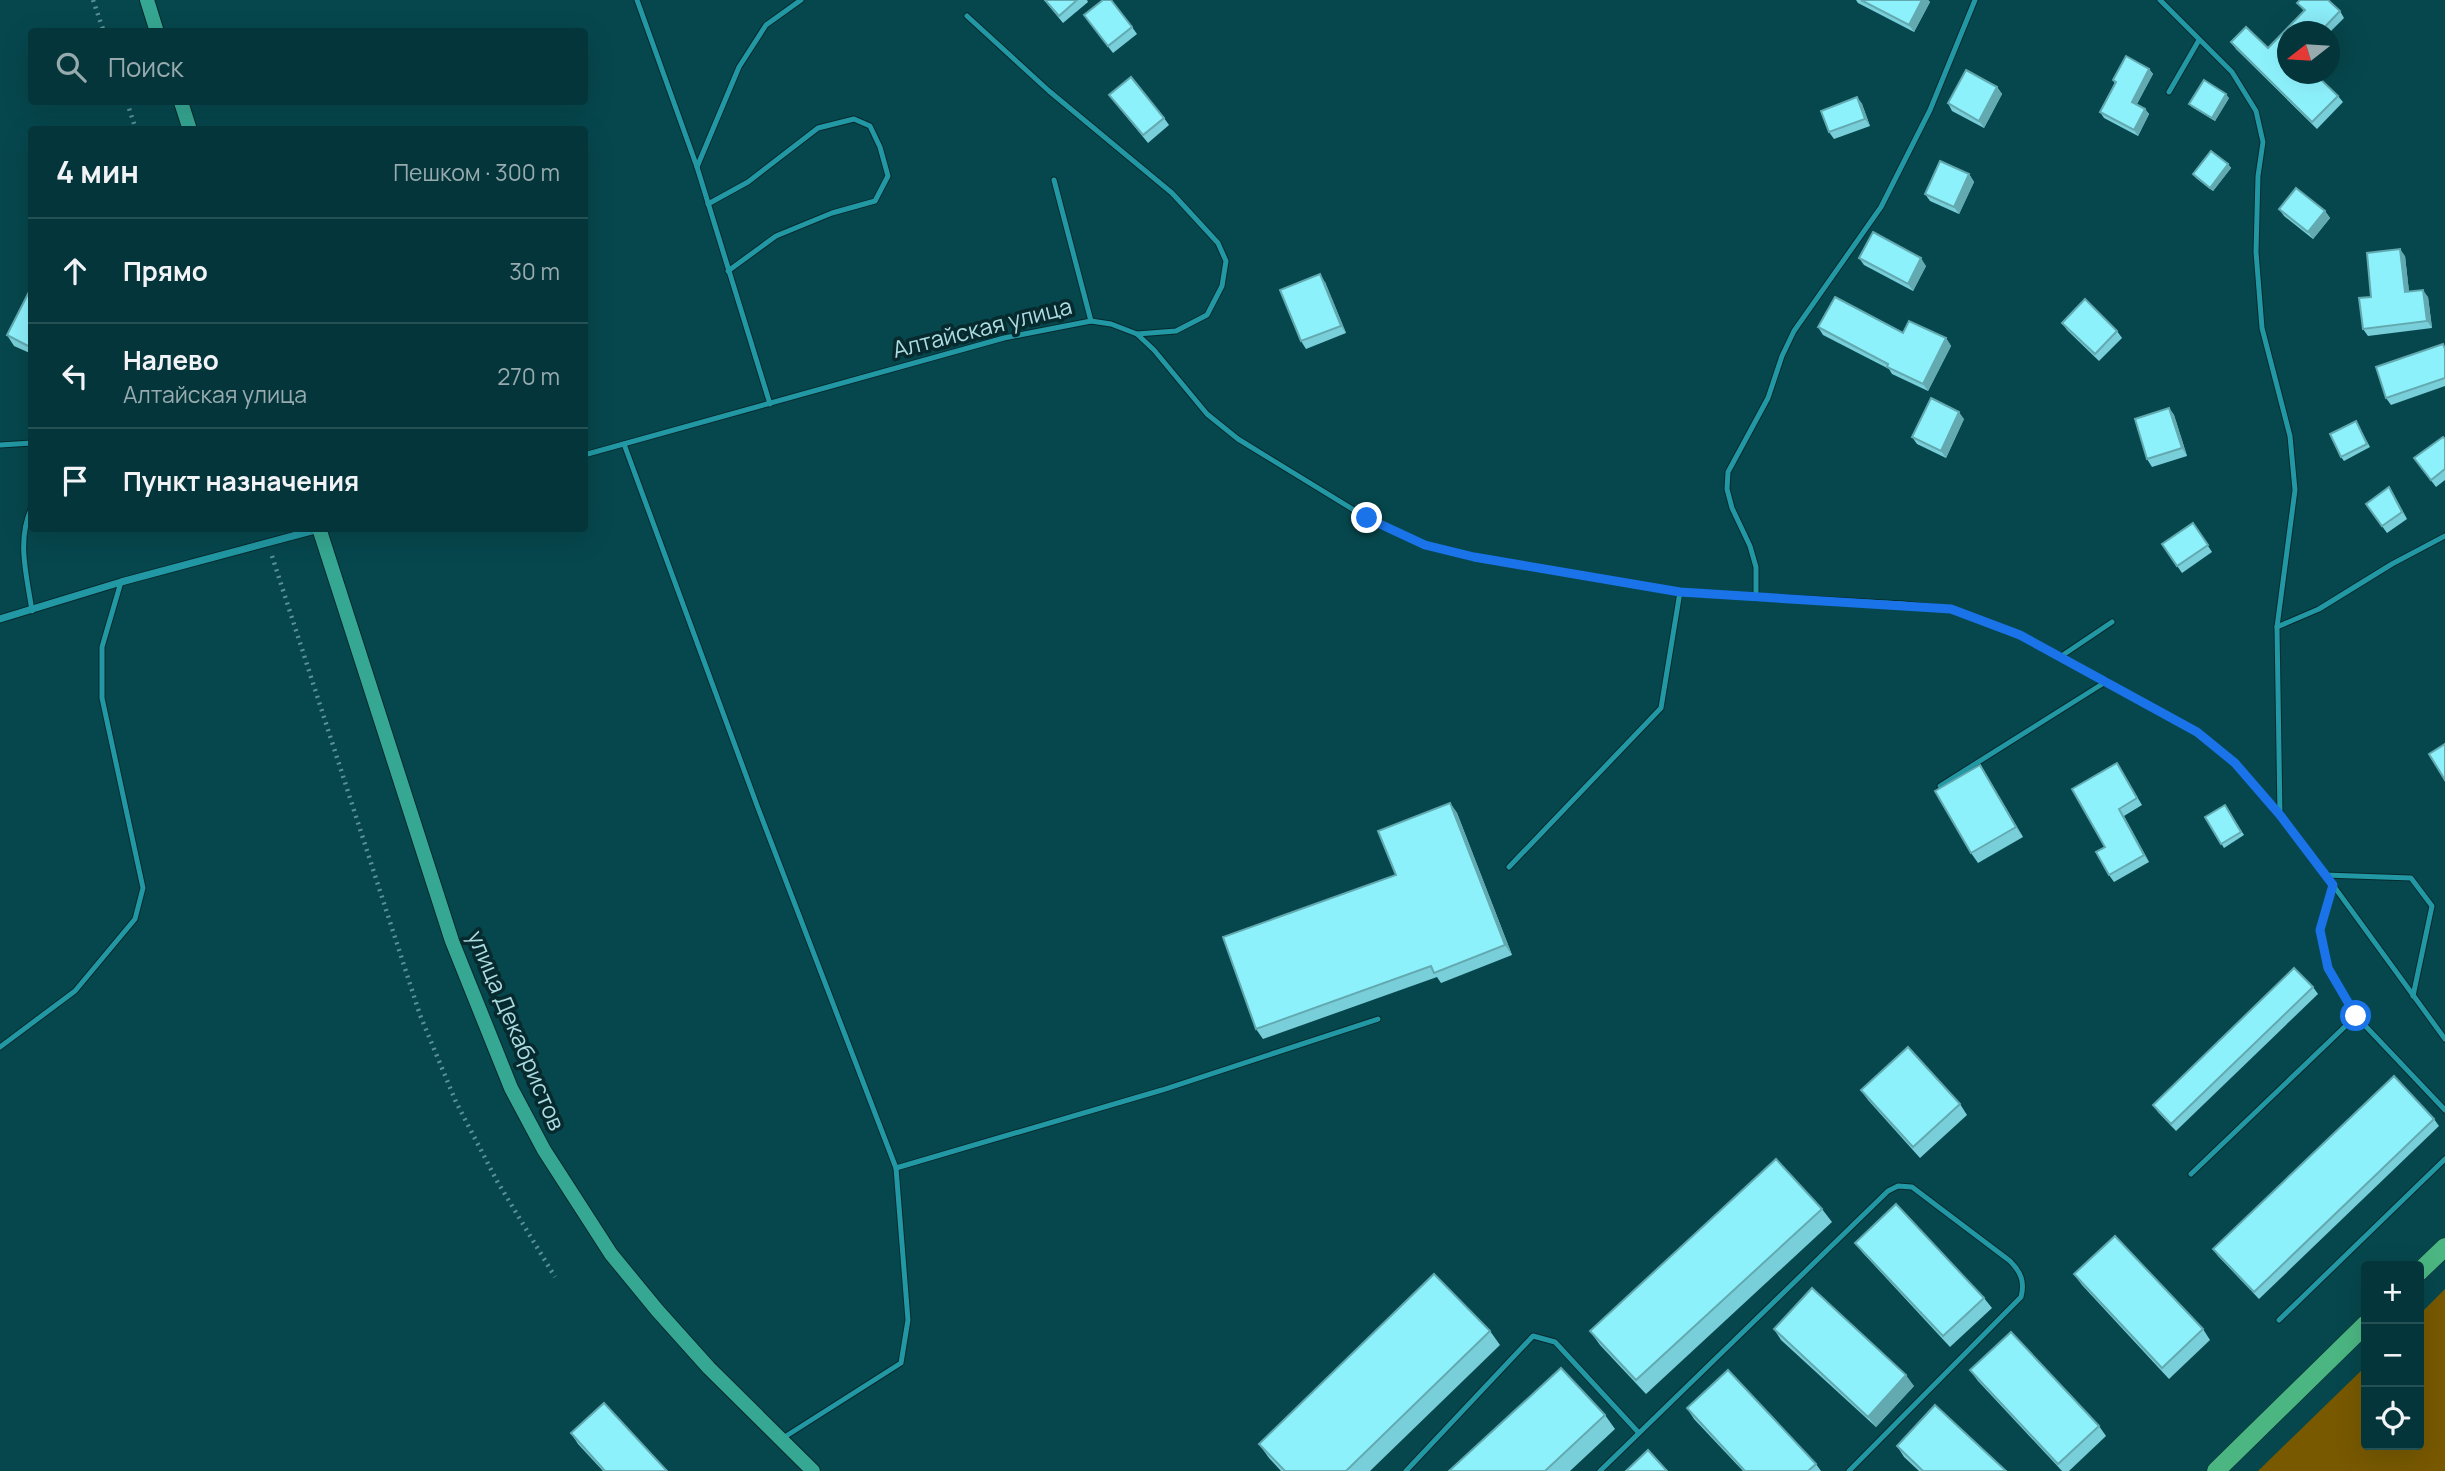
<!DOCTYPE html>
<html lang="ru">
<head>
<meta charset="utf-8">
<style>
	:root { --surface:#04353a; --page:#0d3d42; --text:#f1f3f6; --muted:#97abaf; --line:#255054 }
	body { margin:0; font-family:Manrope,sans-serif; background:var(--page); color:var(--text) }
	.controls { position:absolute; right:21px; bottom:21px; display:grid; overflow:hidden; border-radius:7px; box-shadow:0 7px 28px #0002 }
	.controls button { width:63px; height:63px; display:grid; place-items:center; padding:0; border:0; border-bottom:2px solid var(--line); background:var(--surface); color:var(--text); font:35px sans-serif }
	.compass { position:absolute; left:2277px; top:21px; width:63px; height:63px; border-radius:50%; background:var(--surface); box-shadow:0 7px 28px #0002; rotate:253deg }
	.stop { position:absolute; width:21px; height:21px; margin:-16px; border:5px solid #1a73e8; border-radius:50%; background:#fff }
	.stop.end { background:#1a73e8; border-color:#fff; box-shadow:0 2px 7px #0008 }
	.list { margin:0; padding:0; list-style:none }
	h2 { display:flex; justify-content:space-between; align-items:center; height:91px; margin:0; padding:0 28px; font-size:30px }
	h2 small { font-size:23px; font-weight:400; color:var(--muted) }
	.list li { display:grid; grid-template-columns:46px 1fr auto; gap:21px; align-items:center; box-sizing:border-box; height:105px; padding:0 28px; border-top:2px solid var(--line) }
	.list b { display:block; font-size:26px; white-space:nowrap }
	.list p { margin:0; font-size:23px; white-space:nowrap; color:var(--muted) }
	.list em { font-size:23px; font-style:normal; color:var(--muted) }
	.icon { flex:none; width:38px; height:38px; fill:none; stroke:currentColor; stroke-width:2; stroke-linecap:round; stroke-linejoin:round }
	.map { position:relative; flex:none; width:2445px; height:1471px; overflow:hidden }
	.search { position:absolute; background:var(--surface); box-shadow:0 7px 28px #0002; left:28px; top:28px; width:560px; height:77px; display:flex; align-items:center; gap:18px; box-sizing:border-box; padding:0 24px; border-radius:7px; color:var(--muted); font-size:26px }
	.panel { position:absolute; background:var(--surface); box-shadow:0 7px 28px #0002; left:28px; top:126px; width:560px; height:406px; border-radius:7px }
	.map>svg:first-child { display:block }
	.green { fill:#785900 }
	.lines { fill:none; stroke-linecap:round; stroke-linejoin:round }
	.lane-casing { stroke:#062a2e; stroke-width:7 }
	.street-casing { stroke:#062a2e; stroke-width:9 }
	.secondary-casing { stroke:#062a2e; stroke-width:16 }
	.primary-casing { stroke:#062a2e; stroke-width:19 }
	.path { stroke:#599197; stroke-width:4.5; stroke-dasharray:2 5; stroke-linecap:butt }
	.lane { stroke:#2198a3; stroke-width:5 }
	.street { stroke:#2198a3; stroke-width:7 }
	.secondary { stroke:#36a792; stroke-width:14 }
	.primary { stroke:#4bb682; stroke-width:18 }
	.wall { fill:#79cfd9 }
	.shaded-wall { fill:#63a9b0 }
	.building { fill:#8df1fc; stroke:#63a9b0; stroke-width:2 }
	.route { stroke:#1a73e8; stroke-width:9 }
	.labels { text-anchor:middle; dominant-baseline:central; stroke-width:7; stroke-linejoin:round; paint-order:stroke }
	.street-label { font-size:23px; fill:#acdbe1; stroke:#062a2e }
</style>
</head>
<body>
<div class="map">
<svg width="2445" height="1471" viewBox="0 0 2445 1471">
	<rect width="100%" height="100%" fill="#06474d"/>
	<path class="green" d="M2445,1289V1471H2258L2366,1366V1445H2419V1315Z"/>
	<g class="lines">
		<defs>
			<g id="lane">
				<path d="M637,0L697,167L770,404"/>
				<path d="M2160,0L2232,72L2256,111L2263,142L2258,176L2256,252L2262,328L2290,436L2295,490L2277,627L2280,815"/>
				<path d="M967,16L1049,91L1172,193L1218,243L1226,261L1222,286L1207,315L1176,331L1137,334"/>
				<path d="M2169,92L2199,40"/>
				<path d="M697,167L739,67L766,25L801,0"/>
				<path d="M1054,180L1091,321"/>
				<path d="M708,204L748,182L818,128L854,119L870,126L880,147L888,176L875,201L832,213L776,236L728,271"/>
				<path d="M624,444L758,808L896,1168L1162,1090L1378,1019"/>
				<path d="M0,445L32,443"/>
				<path d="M584,455L1004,338L1091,321L1111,324L1137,334L1154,350L1207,414L1238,439L1367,518L1425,545L1474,557L1680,592L1903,604L1951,609L2020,635L2197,732L2235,763L2280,815L2333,885L2445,1039"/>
				<path d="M32,507C16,540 27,576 32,611"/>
				<path d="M1756,598V567L1750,546L1732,508L1727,489L1728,472L1768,398L1782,356L1794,331L1881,207L1930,110L1975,0"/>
				<path d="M2277,627L2319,609L2392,564L2445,536"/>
				<path d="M2060,657L2112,622"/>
				<path d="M1940,786L2107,681"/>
				<path d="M1509,867L1661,708L1680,592"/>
				<path d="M2325,875L2411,878L2432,906L2413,996"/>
				<path d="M2333,886L2321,930L2328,968L2356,1016"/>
				<path d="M0,1047L75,991L135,919L143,888L102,698V647L121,582"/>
				<path d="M2191,1174L2356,1016L2445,1110"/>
				<path d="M2279,1320L2445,1159"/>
				<path d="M783,1438L901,1363L908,1320L896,1168"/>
				<path d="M1406,1471L1533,1336L1555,1342L1639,1433"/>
				<path d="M1600,1471L1888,1191L1898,1186L1912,1187L2010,1261C2021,1272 2025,1282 2021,1297L1849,1471"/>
			</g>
			<path id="street" d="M0,619L121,582L319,529"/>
			<g id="secondary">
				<path d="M147,0L157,32"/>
				<path d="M181,102L190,130"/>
				<path d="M319,528L452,941L511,1088L544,1150L611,1254L657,1310L709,1368L813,1471"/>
			</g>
			<g id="primary">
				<path d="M2419,1272L2445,1247"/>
				<path d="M2216,1471L2366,1324"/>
			</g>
		</defs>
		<use href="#lane" class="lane-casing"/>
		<use href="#street" class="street-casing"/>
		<use href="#secondary" class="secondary-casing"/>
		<use href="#primary" class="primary-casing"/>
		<g class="path">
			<path d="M93,0L104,32"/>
			<path d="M127,102L136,130"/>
			<path d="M272,556L420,1015L456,1102L497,1181L555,1277"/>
		</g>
		<use href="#lane" class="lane"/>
		<use href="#street" class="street"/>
		<use href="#secondary" class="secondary"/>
		<use href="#primary" class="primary"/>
	</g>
	<g class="wall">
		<path d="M1044,0H1087L1088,2L1063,23Z"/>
		<path d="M1856,0H1928L1930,2L1914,32L1858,3Z"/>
		<path d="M2297,3L2340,11L2344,18L2329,33V32H2287V74L2338,96L2343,102L2317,129L2236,49L2231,42L2268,48L2304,11Z"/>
		<path d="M1089,22L1132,27L1137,34L1113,53Z"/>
		<path d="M2149,69L2153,74L2137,104L2145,109L2149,114L2138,136L2104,118L2100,112L2115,84L2113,80Z"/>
		<path d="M1997,87L2002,94L1984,128L1952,111L1948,103Z"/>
		<path d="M1109,95L1164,118L1169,125L1148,143Z"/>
		<path d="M1857,97L1862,104L1870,126L1834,139L1829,132Z"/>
		<path d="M2229,98L2215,121L2192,107L2189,104Z"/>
		<path d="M2228,164L2231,168L2213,191L2196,178L2193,174Z"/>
		<path d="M1969,174L1974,182L1959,214L1930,201L1925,194Z"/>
		<path d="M2279,209L2325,211L2330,218L2313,239L2284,216Z"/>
		<path d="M2405,256L2409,292L2428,297L2432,328L2368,336L2363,329L2371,297Z"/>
		<path d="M1859,258L1926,266L1913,291L1864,265Z"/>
		<path d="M1325,282L1346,333L1306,349L1301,341Z"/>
		<path d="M32,286V354L14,346L7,335Z"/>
		<path d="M2062,323L2117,331L2122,338L2099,361L2067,330Z"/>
		<path d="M1818,327L1903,333L1946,338L1951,346L1928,391L1892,374L1889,369L1823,335Z"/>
		<path d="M2445,346V386L2391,405L2386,398Z"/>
		<path d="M2169,408L2174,415L2187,456L2152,467L2147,459Z"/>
		<path d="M1964,419L1946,458L1917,444L1912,437Z"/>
		<path d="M2356,421L2370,447L2344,461L2341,457Z"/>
		<path d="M2445,439V480L2436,487L2414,458Z"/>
		<path d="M2389,487L2394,495L2407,519L2387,533L2366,504Z"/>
		<path d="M2193,523L2212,552L2182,573L2162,544Z"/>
		<path d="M2117,763L2142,805L2124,816L2149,862L2114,882L2109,875L2105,847Z"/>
		<path d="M1980,765L1987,776L2023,837L1978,863L1971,853Z"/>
		<path d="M1450,803L1457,813L1512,955L1441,983L1437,977L1263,1039L1256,1029L1396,875Z"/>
		<path d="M2225,805L2244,835L2224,848L2205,817Z"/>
		<path d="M2313,987L2318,994L2176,1131L2158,1112L2153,1105Z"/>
		<path d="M1861,1090L1960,1104L1967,1115L1920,1158L1868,1100Z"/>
		<path d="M2434,1119L2439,1126L2259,1299L2218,1256L2213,1249Z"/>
		<path d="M1822,1209L1832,1222L1646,1394L1600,1345L1590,1331Z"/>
		<path d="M1855,1243L1984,1298L1992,1308L1950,1347L1863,1253Z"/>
		<path d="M2074,1274L2203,1329L2210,1340L2169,1379L2082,1285Z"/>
		<path d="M1774,1329L1914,1386L1876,1427L1781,1340Z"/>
		<path d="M1490,1331L1500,1345L1370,1471H1281L1269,1458L1259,1444Z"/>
		<path d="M1970,1370L2099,1426L2106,1436L2069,1471H2062L1978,1381Z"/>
		<path d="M1687,1408L1816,1464L1821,1471H1743L1694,1419Z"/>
		<path d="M1605,1415L1615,1429L1570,1471H1449Z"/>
		<path d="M571,1433L667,1471H603L578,1444Z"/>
		<path d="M1897,1446L2006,1471H1919L1904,1457Z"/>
	</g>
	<g class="shaded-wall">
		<path d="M1922,0H1928L1930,2L1914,32L1909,25Z"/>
		<path d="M2149,69L2153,74L2135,107L2132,102Z"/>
		<path d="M1997,87L2002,94L1984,128L1979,121Z"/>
		<path d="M2226,94L2229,98L2215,121L2212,118Z"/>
		<path d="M1857,97L1862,104L1870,126L1865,119Z"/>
		<path d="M2145,109L2149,114L2138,136L2134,130Z"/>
		<path d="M2228,164L2231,168L2213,191L2210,188Z"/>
		<path d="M1969,174L1974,182L1959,214L1954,207Z"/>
		<path d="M2325,211L2330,218L2313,239L2308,232Z"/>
		<path d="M2400,249L2405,256L2410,300L2405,292Z"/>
		<path d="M1921,258L1926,266L1913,291L1908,284Z"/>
		<path d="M1320,274L1325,282L1346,333L1341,326Z"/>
		<path d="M2423,290L2428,297L2432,328L2427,321Z"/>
		<path d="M1946,338L1951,346L1928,391L1923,384Z"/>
		<path d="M2169,408L2174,415L2187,456L2182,448Z"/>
		<path d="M1959,412L1964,419L1946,458L1941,451Z"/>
		<path d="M2389,487L2394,495L2407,519L2402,512Z"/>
		<path d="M1980,765L1987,776L2023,837L2016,827Z"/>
		<path d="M1450,803L1457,813L1512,955L1505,945Z"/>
		<path d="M2119,809L2124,816L2149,862L2144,855Z"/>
		<path d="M1906,1375L1914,1386L1876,1427L1868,1417Z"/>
	</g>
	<g class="building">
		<path d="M1045,0H1077L1059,16Z"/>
		<path d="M1103,0H1111L1132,27L1108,46L1084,15Z"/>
		<path d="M1861,0H1922L1909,25Z"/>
		<path d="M2300,0H2328L2340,11L2320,32H2287V74H2315L2338,96L2312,122L2231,42L2246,27L2268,48L2305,10L2297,3Z"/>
		<path d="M2126,56L2149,69L2132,102L2145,109L2134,130L2100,112L2116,82L2113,80Z"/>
		<path d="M1966,70L1997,87L1979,121L1948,103Z"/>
		<path d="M1131,77L1164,118L1143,135L1109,95Z"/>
		<path d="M2204,80L2226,94L2212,118L2189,104Z"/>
		<path d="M1857,97L1865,119L1829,132L1821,111Z"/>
		<path d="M2211,151L2228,164L2210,188L2193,174Z"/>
		<path d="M1940,161L1969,174L1954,207L1925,194Z"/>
		<path d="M2296,188L2325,211L2308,232L2279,209Z"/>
		<path d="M1873,232L1921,258L1908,284L1859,258Z"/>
		<path d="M2400,249L2405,292L2423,290L2427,321L2363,329L2359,298L2371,297L2367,253Z"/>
		<path d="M1320,274L1341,326L1301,341L1280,290Z"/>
		<path d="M32,286V348L7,335Z"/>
		<path d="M1835,297L1903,333L1909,321L1946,338L1923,384L1887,367L1888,364L1818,327Z"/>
		<path d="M2085,299L2117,331L2095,354L2062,323Z"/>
		<path d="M2443,344L2445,349V378L2386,398L2376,367Z"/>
		<path d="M1931,398L1959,412L1941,451L1912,437Z"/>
		<path d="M2169,408L2182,448L2147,459L2135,419Z"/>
		<path d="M2356,421L2367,444L2341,457L2330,434Z"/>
		<path d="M2443,437L2445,439V469L2431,480L2414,458Z"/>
		<path d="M2389,487L2402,512L2382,526L2366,504Z"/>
		<path d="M2193,523L2208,545L2177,566L2162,544Z"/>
		<path d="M2445,744V780L2429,754Z"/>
		<path d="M2117,763L2137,798L2119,809L2144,855L2109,875L2096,852L2105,847L2072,789Z"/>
		<path d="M1980,765L2016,827L1971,853L1935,791Z"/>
		<path d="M1450,803L1505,945L1434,973L1431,966L1256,1029L1223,937L1396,875L1378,831Z"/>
		<path d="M2225,805L2241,832L2221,844L2205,817Z"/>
		<path d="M2294,968L2313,987L2171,1124L2153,1105Z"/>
		<path d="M1908,1047L1960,1104L1913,1147L1861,1090Z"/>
		<path d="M2394,1076L2434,1119L2254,1292L2213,1249Z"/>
		<path d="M1776,1159L1822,1209L1636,1380L1590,1331Z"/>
		<path d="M1896,1204L1984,1298L1943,1336L1855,1243Z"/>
		<path d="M2115,1236L2203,1329L2162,1368L2074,1274Z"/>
		<path d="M1434,1274L1490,1331L1346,1471H1285L1259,1444Z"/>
		<path d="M1812,1288L1906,1375L1868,1417L1774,1329Z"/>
		<path d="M2011,1332L2099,1426L2058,1464L1970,1370Z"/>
		<path d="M1561,1368L1605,1415L1545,1471H1449Z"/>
		<path d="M1728,1370L1816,1464L1808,1471H1745L1687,1408Z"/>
		<path d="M604,1403L667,1471H605L571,1433Z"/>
		<path d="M1935,1405L2006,1471H1923L1897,1446Z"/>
		<path d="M1648,1450L1667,1471H1626Z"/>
	</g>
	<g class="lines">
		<path class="route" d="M1367,518L1425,545L1474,557L1680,592L1951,609L2020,635L2197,732L2235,763L2280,815L2333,885L2320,930L2328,968L2356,1016"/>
	</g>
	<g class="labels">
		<g class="street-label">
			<text transform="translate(982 327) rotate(-14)">Алтайская улица</text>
			<text transform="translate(517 1030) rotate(67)">улица Декабристов</text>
		</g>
	</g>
</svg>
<div class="controls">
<button>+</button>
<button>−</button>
<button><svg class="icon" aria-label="locate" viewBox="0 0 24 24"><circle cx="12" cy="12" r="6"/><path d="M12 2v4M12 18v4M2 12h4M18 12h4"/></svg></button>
</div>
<svg class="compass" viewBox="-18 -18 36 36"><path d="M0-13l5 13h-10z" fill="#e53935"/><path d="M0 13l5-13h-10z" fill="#97abaf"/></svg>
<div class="stop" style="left:2356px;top:1016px"></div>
<div class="stop end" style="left:1367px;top:518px"></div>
<div class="search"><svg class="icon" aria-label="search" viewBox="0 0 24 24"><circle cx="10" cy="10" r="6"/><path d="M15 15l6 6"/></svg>Поиск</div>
<section class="panel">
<h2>4 мин<small>Пешком · 300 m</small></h2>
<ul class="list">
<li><svg class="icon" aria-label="ahead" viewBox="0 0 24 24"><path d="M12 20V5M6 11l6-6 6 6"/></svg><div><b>Прямо</b></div><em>30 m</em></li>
<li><svg class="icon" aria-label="left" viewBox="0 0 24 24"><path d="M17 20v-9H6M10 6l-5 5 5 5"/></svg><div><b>Налево</b><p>Алтайская улица</p></div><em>270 m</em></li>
<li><svg class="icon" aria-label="arrive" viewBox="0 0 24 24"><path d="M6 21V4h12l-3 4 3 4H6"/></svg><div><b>Пункт назначения</b></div></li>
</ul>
</section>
</div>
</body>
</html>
